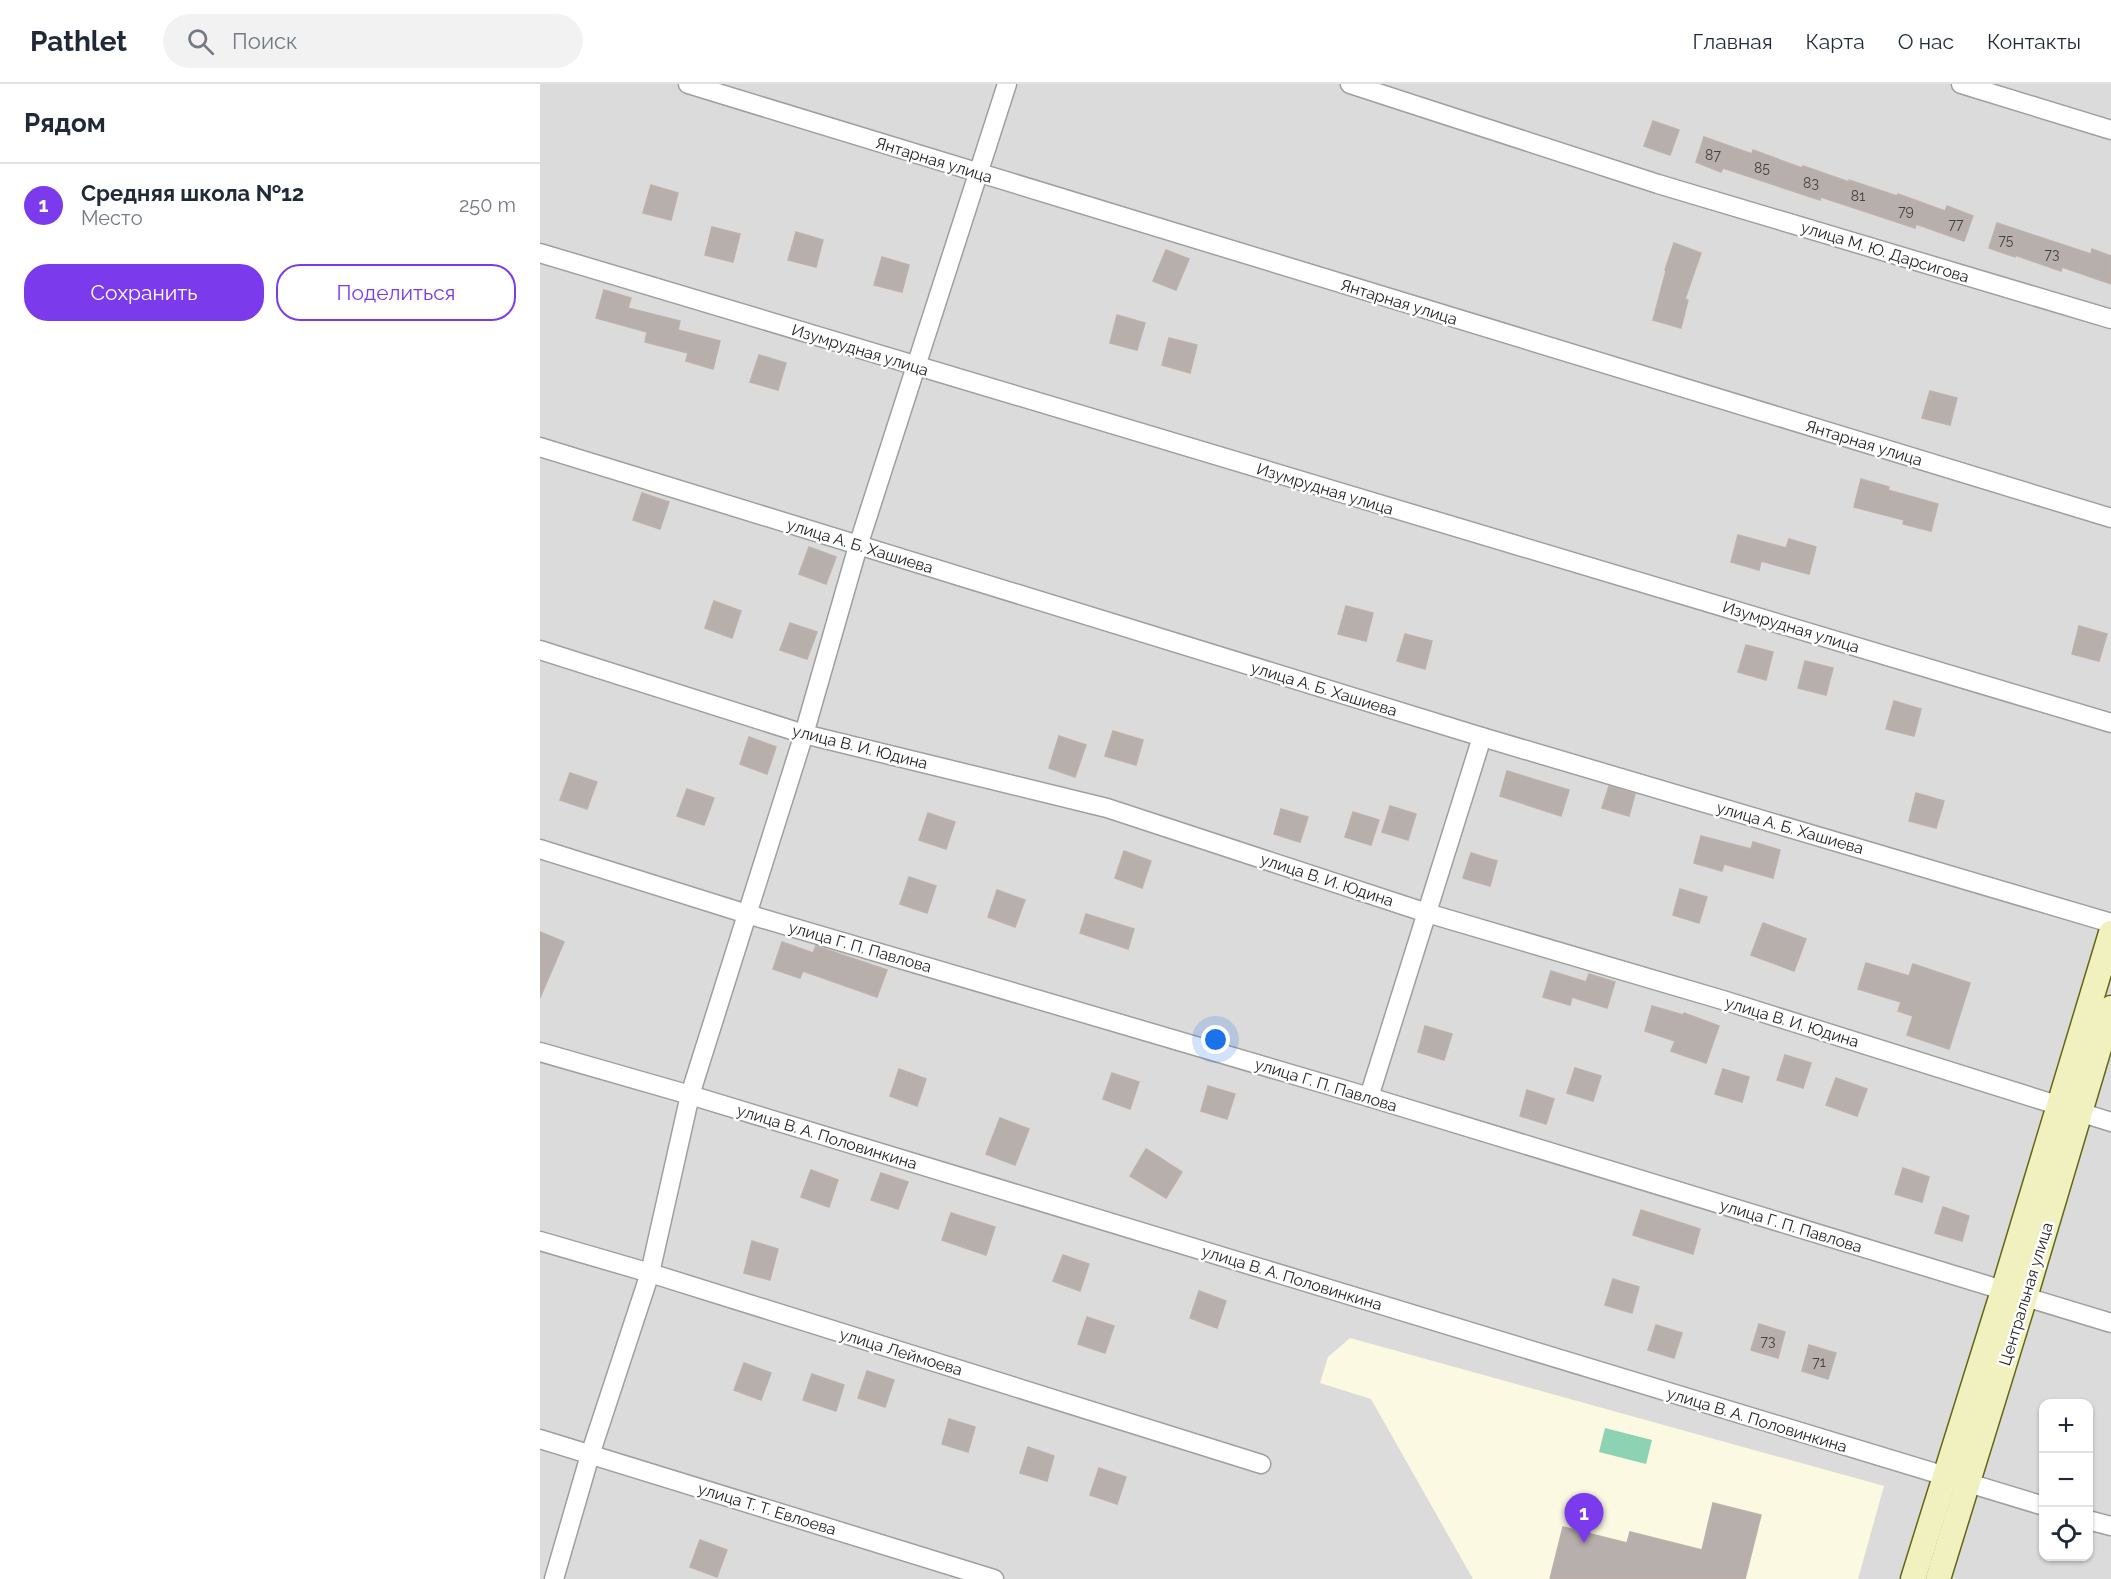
<!DOCTYPE html>
<html lang="ru">
<head>
<meta charset="utf-8">
<style>
	:root { --surface:#fff; --page:#f2f2f3; --text:#1f2937; --muted:#747a83; --line:#e0e1e3; --accent:#7c3aed }
	body { margin:0; font-family:Raleway,sans-serif; background:var(--page); color:var(--text) }
	.controls { position:absolute; right:18px; bottom:18px; display:grid; overflow:hidden; border-radius:12px; box-shadow:0 2px 4px #0004 }
	.controls button { width:54px; height:54px; display:grid; place-items:center; padding:0; border:0; border-bottom:2px solid var(--line); background:var(--surface); color:var(--text); font:30px sans-serif }
	.you { position:absolute; left:676px; top:956px; width:21px; height:21px; margin:-15px; border:4px solid #fff; border-radius:50%; background:#1a73e8; box-shadow:0 0 0 9px #1a73e833 }
	.badge { display:grid; place-items:center; width:39px; height:39px; border-radius:50%; background:var(--accent); color:#fff; font-size:20px; font-weight:700 }
	.pin { position:absolute; translate:-50% -50px; filter:drop-shadow(0 2px 3px #0008) }
	.pin::after { content:''; position:absolute; top:32px; width:21px; height:18px; background:inherit; clip-path:polygon(0 0,100% 0,50% 100%) }
	.list { margin:0; padding:0; list-style:none }
	h2 { display:flex; justify-content:space-between; align-items:center; height:78px; margin:0; padding:0 24px; font-size:26px }
	h2 small { font-size:20px; font-weight:400; color:var(--muted) }
	.list li { display:grid; grid-template-columns:39px 1fr auto; gap:18px; align-items:center; box-sizing:border-box; height:84px; padding:0 24px; border-top:2px solid var(--line) }
	.list b { display:block; font-size:22px; white-space:nowrap }
	.list p { margin:0; font-size:20px; white-space:nowrap; color:var(--muted) }
	.list em { font-size:20px; font-style:normal; color:var(--muted) }
	.actions { display:flex; gap:12px; padding:18px 24px }
	.actions a { flex:1; padding:14px 0; border:2px solid var(--accent); border-radius:24px; text-align:center; font-size:21px; color:var(--accent) }
	.actions .main { background:var(--accent); color:#fff }
	.icon { flex:none; width:33px; height:33px; fill:none; stroke:currentColor; stroke-width:2; stroke-linecap:round; stroke-linejoin:round }
	.map { position:relative; flex:none; width:1571px; height:1495px; overflow:hidden }
	header { display:flex; align-items:center; gap:36px; box-sizing:border-box; height:84px; padding:0 30px; background:var(--surface); border-bottom:2px solid var(--line) }
	header strong { font-size:28px }
	nav { display:flex; gap:33px; margin-inline-start:auto; font-size:21px }
	.search { width:420px; height:54px; background:var(--page); display:flex; align-items:center; gap:15px; box-sizing:border-box; padding:0 21px; border-radius:33px; color:var(--muted); font-size:22px }
	main { display:flex }
	aside { flex:1; background:var(--surface) }
	.map>svg:first-child { display:block }
	.residential { fill:#dcdbdb; fill-rule:evenodd }
	.education { fill:#fbf9e1 }
	.pitch { fill:#8dd3b3 }
	.building { fill:#b6afab; stroke:#bdb1a9; stroke-width:1.5 }
	.lines { fill:none; stroke-linecap:round; stroke-linejoin:round }
	.street-casing { stroke:#9f9f9f; stroke-width:21 }
	.secondary-casing { stroke:#636713; stroke-width:27 }
	.street { stroke:#fff; stroke-width:18 }
	.secondary { stroke:#f1f1bf; stroke-width:24 }
	.labels { text-anchor:middle; dominant-baseline:central; stroke-width:5; stroke-linejoin:round; paint-order:stroke }
	.number-label { font-size:14px; fill:#444241 }
	.street-label { font-size:16px; fill:#1e1e1e; stroke:#fff }
</style>
</head>
<body>
<header>
<strong>Pathlet</strong>
<div class="search"><svg class="icon" aria-label="search" viewBox="0 0 24 24"><circle cx="10" cy="10" r="6"/><path d="M15 15l6 6"/></svg>Поиск</div>
<nav><a>Главная</a><a>Карта</a><a>О нас</a><a>Контакты</a></nav>
</header>
<main>
<aside>
<h2>Рядом<small></small></h2>
<ul class="list">
<li><span class="badge">1</span><div><b>Средняя школа №12</b><p>Место</p></div><em>250 m</em></li>
</ul>
<div class="actions"><a class="main">Сохранить</a><a>Поделиться</a></div>
</aside>
<div class="map">
<svg width="1571" height="1495" viewBox="0 0 1571 1495">
	<rect width="100%" height="100%" fill="#eeeae5"/>
	<path class="residential" d="M0,0H1571V1495H0ZM1504,1320H1548V1472H1504Z"/>
	<path class="education" d="M810,1254L1344,1402L1318,1495H933L831,1315L780,1299L788,1273Z"/>
	<path class="pitch" d="M1065,1344L1112,1356L1106,1380L1059,1368Z"/>
	<g class="building">
		<path d="M1113,37L1139,46L1130,71L1104,62Z"/>
		<path d="M1164,53L1212,70L1213,66L1262,84L1263,82L1309,98V96L1357,112L1358,110L1405,127L1407,122L1433,132L1424,157L1376,140L1375,144L1281,113L1280,116L1183,84L1181,88L1156,78Z"/>
		<path d="M111,101L138,109L131,136L103,129Z"/>
		<path d="M1457,139L1551,170L1552,165L1571,172V200L1522,183L1521,187L1475,171V173L1449,164Z"/>
		<path d="M172,143L200,150L193,178L165,171Z"/>
		<path d="M256,148L283,156L276,183L248,176Z"/>
		<path d="M1134,159L1161,169L1145,215L1148,216L1141,244L1113,236L1126,187L1125,186Z"/>
		<path d="M626,166L649,175L636,206L613,197Z"/>
		<path d="M342,173L369,181L362,208L334,201Z"/>
		<path d="M64,206L91,214L88,224L140,237L138,246L180,257L173,285L146,277L148,269L105,258L107,248L56,234Z"/>
		<path d="M577,231L605,239L597,266L570,259Z"/>
		<path d="M629,254L657,261L650,289L622,281Z"/>
		<path d="M219,271L246,279L238,306L210,298Z"/>
		<path d="M1390,307L1417,314L1410,341L1382,334Z"/>
		<path d="M1321,395L1349,403L1348,406L1398,420L1391,447L1363,440L1364,436L1314,423Z"/>
		<path d="M102,409L129,418L120,445L93,436Z"/>
		<path d="M1198,451L1246,464L1249,455L1276,463L1269,490L1221,477L1219,486L1191,478Z"/>
		<path d="M269,463L296,473L286,500L259,490Z"/>
		<path d="M174,517L201,527L192,554L165,544Z"/>
		<path d="M806,522L833,529L826,557L798,550Z"/>
		<path d="M250,539L277,548L267,575L240,566Z"/>
		<path d="M1539,542L1567,550L1559,577L1532,570Z"/>
		<path d="M865,550L892,557L885,585L857,577Z"/>
		<path d="M1206,561L1233,568L1226,596L1198,588Z"/>
		<path d="M1265,577L1293,584L1286,611L1258,604Z"/>
		<path d="M1354,617L1381,625L1374,652L1346,645Z"/>
		<path d="M573,647L603,656L596,681L565,672Z"/>
		<path d="M519,652L546,661L535,693L509,684Z"/>
		<path d="M209,653L236,663L227,690L200,680Z"/>
		<path d="M967,687L1029,706L1021,732L960,712Z"/>
		<path d="M30,689L57,698L47,725L20,716Z"/>
		<path d="M1069,702L1095,710L1089,732L1062,724Z"/>
		<path d="M147,705L174,714L164,741L137,732Z"/>
		<path d="M1376,709L1404,717L1396,744L1369,737Z"/>
		<path d="M850,722L876,730L868,756L842,748Z"/>
		<path d="M741,725L768,733L760,758L734,750Z"/>
		<path d="M813,728L839,736L831,761L805,753Z"/>
		<path d="M388,729L415,738L406,765L379,756Z"/>
		<path d="M1161,752L1211,765L1213,758L1240,766L1233,794L1184,780L1182,787L1154,779Z"/>
		<path d="M584,767L611,777L602,804L575,794Z"/>
		<path d="M931,769L957,777L950,802L923,794Z"/>
		<path d="M369,793L396,802L387,829L360,820Z"/>
		<path d="M1140,805L1167,813L1159,839L1133,831Z"/>
		<path d="M457,806L485,816L475,843L448,833Z"/>
		<path d="M546,830L594,845L588,865L540,849Z"/>
		<path d="M1223,839L1266,855L1254,887L1211,871Z"/>
		<path d="M0,848L24,858L0,914Z"/>
		<path d="M242,858L273,869L276,862L347,886L337,913L263,887L260,894L233,885Z"/>
		<path d="M1326,879L1369,892L1373,880L1430,899L1409,965L1367,951L1373,932L1358,927L1361,918L1318,905Z"/>
		<path d="M1011,887L1046,898L1049,890L1075,898L1067,924L1032,913L1030,921L1003,913Z"/>
		<path d="M1112,922L1143,931L1144,929L1179,942L1166,979L1131,967L1135,957L1105,947Z"/>
		<path d="M885,942L912,950L904,976L878,968Z"/>
		<path d="M1245,971L1271,979L1263,1004L1237,996Z"/>
		<path d="M1035,984L1061,992L1053,1017L1027,1009Z"/>
		<path d="M359,985L386,995L377,1022L350,1012Z"/>
		<path d="M1183,985L1209,993L1202,1018L1175,1010Z"/>
		<path d="M572,989L599,998L590,1025L563,1015Z"/>
		<path d="M1296,994L1327,1005L1317,1032L1286,1021Z"/>
		<path d="M668,1002L695,1010L687,1035L661,1027Z"/>
		<path d="M987,1006L1014,1015L1006,1040L980,1032Z"/>
		<path d="M460,1034L489,1045L475,1081L446,1070Z"/>
		<path d="M606,1065L642,1088L626,1114L590,1092Z"/>
		<path d="M1363,1084L1389,1093L1382,1118L1355,1110Z"/>
		<path d="M271,1086L298,1096L289,1123L261,1113Z"/>
		<path d="M341,1089L368,1098L358,1125L331,1116Z"/>
		<path d="M1403,1123L1429,1132L1422,1157L1395,1149Z"/>
		<path d="M1101,1126L1160,1145L1153,1170L1093,1151Z"/>
		<path d="M411,1129L455,1143L446,1171L402,1156Z"/>
		<path d="M212,1157L238,1165L230,1196L204,1189Z"/>
		<path d="M523,1171L549,1180L540,1207L513,1197Z"/>
		<path d="M1073,1195L1099,1203L1092,1229L1065,1221Z"/>
		<path d="M659,1207L686,1217L677,1244L650,1234Z"/>
		<path d="M547,1233L574,1242L565,1269L538,1260Z"/>
		<path d="M1219,1240L1245,1248L1238,1274L1211,1266Z"/>
		<path d="M1116,1241L1142,1249L1134,1274L1108,1266Z"/>
		<path d="M1269,1261L1296,1269L1288,1295L1262,1287Z"/>
		<path d="M204,1279L231,1289L221,1316L194,1306Z"/>
		<path d="M327,1287L354,1296L345,1323L318,1314Z"/>
		<path d="M272,1290L304,1301L296,1327L263,1316Z"/>
		<path d="M409,1335L435,1343L428,1368L402,1360Z"/>
		<path d="M488,1363L514,1372L507,1397L480,1389Z"/>
		<path d="M559,1384L586,1393L577,1420L550,1411Z"/>
		<path d="M1173,1419L1221,1431L1205,1495H1010L1023,1443L1087,1459L1090,1448L1162,1466Z"/>
		<path d="M160,1456L187,1466L177,1493L150,1483Z"/>
	</g>
	<g class="lines">
		<defs>
			<g id="street">
				<path d="M148,0L1571,434"/>
				<path d="M810,0L1118,100L1571,235"/>
				<path d="M1421,0L1571,46"/>
				<path d="M0,169L1571,639"/>
				<path d="M0,363L942,653L1571,839"/>
				<path d="M0,566L264,650L567,724L887,829L1186,917L1571,1038"/>
				<path d="M0,765L207,830L829,1013L1571,1239"/>
				<path d="M0,968L150,1011L1504,1422"/>
				<path d="M829,1013L942,653"/>
				<path d="M0,1157L110,1189L721,1380"/>
				<path d="M0,1355L454,1495"/>
				<path d="M1548,1436L1571,1442"/>
				<path d="M14,1495L50,1371L110,1189L150,1011L264,650L318,462L467,0"/>
			</g>
			<g id="secondary">
				<path d="M1373,1495L1463,1207L1571,849"/>
				<path d="M1398,1495L1485,1213L1571,924"/>
			</g>
		</defs>
		<use href="#street" class="street-casing"/>
		<use href="#secondary" class="secondary-casing"/>
		<use href="#street" class="street"/>
		<use href="#secondary" class="secondary"/>
	</g>
	<g class="labels">
		<g class="number-label">
			<text x="1173" y="71">87</text>
			<text x="1222" y="84">85</text>
			<text x="1271" y="99">83</text>
			<text x="1318" y="112">81</text>
			<text x="1366" y="127">79</text>
			<text x="1416" y="140">77</text>
			<text x="1466" y="156">75</text>
			<text x="1512" y="170">73</text>
			<text x="1228" y="1257">73</text>
			<text x="1279" y="1278">71</text>
		</g>
		<g class="street-label">
			<text transform="translate(394 76) rotate(17)">Янтарная улица</text>
			<text transform="translate(1345 168) rotate(17)">улица М. Ю. Дарсигова</text>
			<text transform="translate(859 218) rotate(17)">Янтарная улица</text>
			<text transform="translate(320 266) rotate(17)">Изумрудная улица</text>
			<text transform="translate(1324 359) rotate(17)">Янтарная улица</text>
			<text transform="translate(785 405) rotate(17)">Изумрудная улица</text>
			<text transform="translate(320 462) rotate(17)">улица А. Б. Хашиева</text>
			<text transform="translate(1251 543) rotate(17)">Изумрудная улица</text>
			<text transform="translate(784 605) rotate(17)">улица А. Б. Хашиева</text>
			<text transform="translate(320 663) rotate(14)">улица В. И. Юдина</text>
			<text transform="translate(1250 744) rotate(16)">улица А. Б. Хашиева</text>
			<text transform="translate(787 796) rotate(18)">улица В. И. Юдина</text>
			<text transform="translate(320 863) rotate(16)">улица Г. П. Павлова</text>
			<text transform="translate(1252 938) rotate(17)">улица В. И. Юдина</text>
			<text transform="translate(786 1001) rotate(17)">улица Г. П. Павлова</text>
			<text transform="translate(287 1053) rotate(17)">улица В. А. Половинкина</text>
			<text transform="translate(1251 1142) rotate(17)">улица Г. П. Павлова</text>
			<text transform="translate(752 1194) rotate(17)">улица В. А. Половинкина</text>
			<text transform="translate(1486 1210) rotate(-73)">Центральная улица</text>
			<text transform="translate(361 1268) rotate(17)">улица Леймоева</text>
			<text transform="translate(1217 1336) rotate(17)">улица В. А. Половинкина</text>
			<text transform="translate(227 1425) rotate(17)">улица Т. Т. Евлоева</text>
		</g>
	</g>
</svg>
<div class="controls">
<button>+</button>
<button>−</button>
<button><svg class="icon" aria-label="locate" viewBox="0 0 24 24"><circle cx="12" cy="12" r="6"/><path d="M12 2v4M12 18v4M2 12h4M18 12h4"/></svg></button>
</div>
<div class="you"></div>
<div class="pin badge" style="left:1044px;top:1459px">1</div>
</div>
</main>
</body>
</html>
